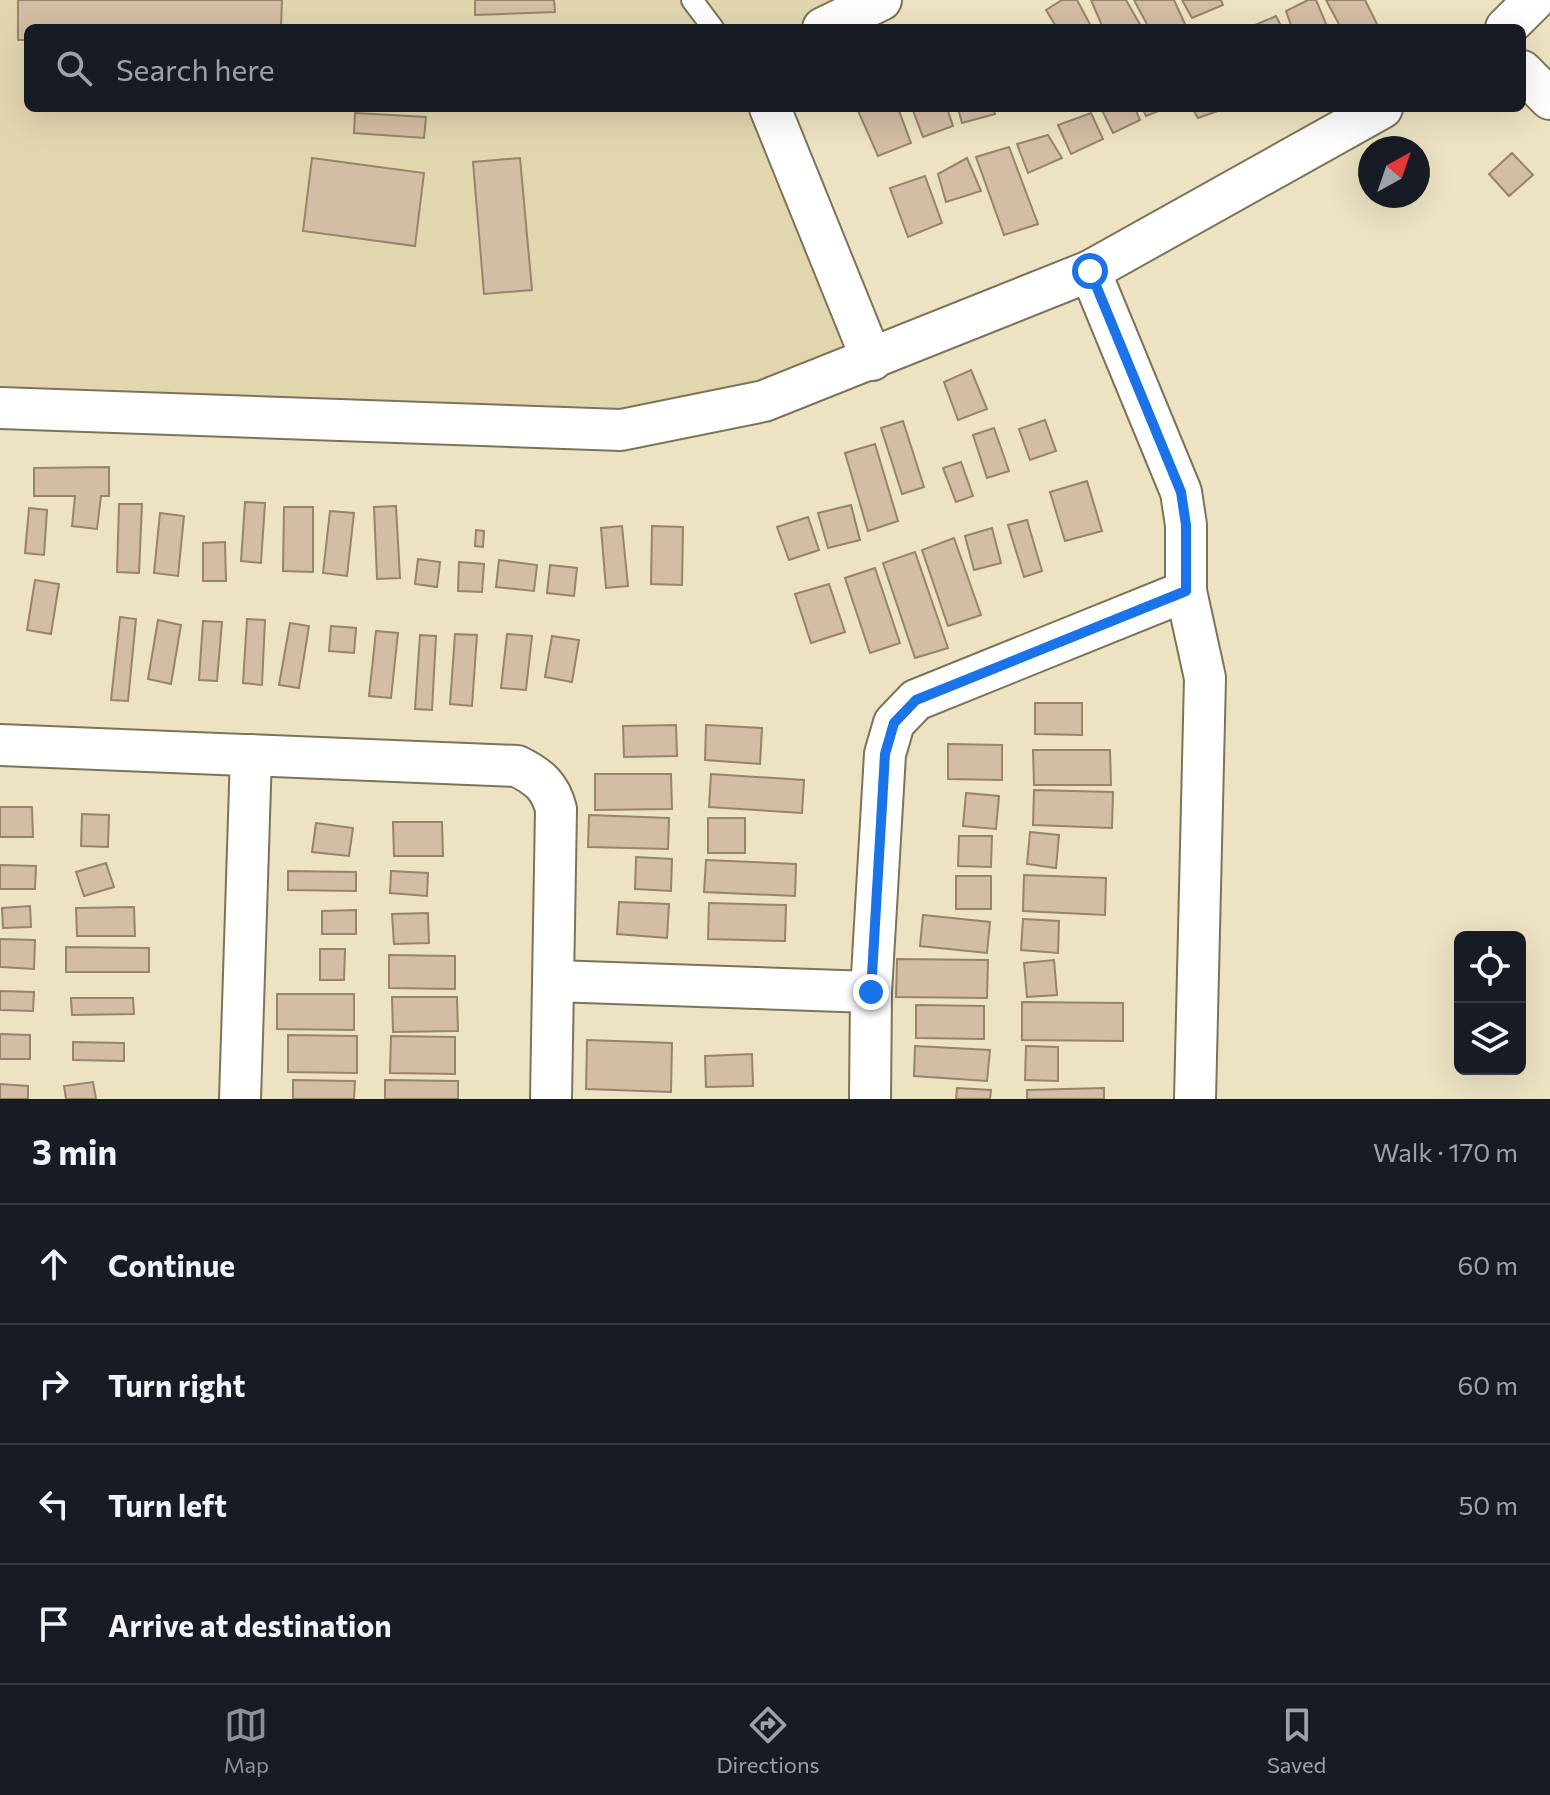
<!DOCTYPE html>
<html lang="en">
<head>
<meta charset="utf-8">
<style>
	:root { --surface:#171b24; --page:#20242c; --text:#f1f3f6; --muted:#9ea1a6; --line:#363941; --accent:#8c9099 }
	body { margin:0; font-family:Commissioner,sans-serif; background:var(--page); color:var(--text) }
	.controls { position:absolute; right:24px; bottom:24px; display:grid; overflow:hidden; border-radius:12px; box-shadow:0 8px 32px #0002 }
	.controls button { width:72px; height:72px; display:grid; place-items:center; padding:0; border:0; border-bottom:2px solid var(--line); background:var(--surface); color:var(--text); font:40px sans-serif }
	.compass { position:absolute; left:1358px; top:136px; width:72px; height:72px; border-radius:50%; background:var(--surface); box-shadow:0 8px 32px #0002; rotate:40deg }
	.stop { position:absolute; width:24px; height:24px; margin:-18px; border:6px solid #1a73e8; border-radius:50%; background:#fff }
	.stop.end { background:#1a73e8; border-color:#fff; box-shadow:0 2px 8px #0008 }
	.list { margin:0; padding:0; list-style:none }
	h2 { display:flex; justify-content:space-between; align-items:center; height:104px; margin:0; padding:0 32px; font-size:34px }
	h2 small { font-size:26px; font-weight:400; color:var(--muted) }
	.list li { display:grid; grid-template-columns:52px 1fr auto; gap:24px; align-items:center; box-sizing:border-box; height:120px; padding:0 32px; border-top:2px solid var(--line) }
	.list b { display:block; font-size:30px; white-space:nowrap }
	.list em { font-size:26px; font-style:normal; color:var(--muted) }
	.icon { flex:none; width:44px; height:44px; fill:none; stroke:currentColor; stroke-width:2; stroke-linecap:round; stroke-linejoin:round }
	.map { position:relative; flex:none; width:1550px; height:1099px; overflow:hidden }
	.search { position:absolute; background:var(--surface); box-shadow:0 8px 32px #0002; left:24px; right:24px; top:24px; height:88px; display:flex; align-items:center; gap:20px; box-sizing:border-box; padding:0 28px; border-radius:12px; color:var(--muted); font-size:30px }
	.sheet { height:584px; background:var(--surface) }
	nav { display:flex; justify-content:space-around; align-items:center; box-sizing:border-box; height:112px; border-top:2px solid var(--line); background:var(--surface); font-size:22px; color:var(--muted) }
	nav a { display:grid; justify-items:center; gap:4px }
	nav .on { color:var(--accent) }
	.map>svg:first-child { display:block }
	.built { fill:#e2d6af }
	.building { fill:#d3bda4; stroke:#98836b; stroke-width:2 }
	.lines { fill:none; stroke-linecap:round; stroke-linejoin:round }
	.lane-casing { stroke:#7d7458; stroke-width:24 }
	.street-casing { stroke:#7d7458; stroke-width:44 }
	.lane { stroke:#fff; stroke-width:20 }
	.street { stroke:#fff; stroke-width:40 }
	.route { stroke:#1a73e8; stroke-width:10 }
</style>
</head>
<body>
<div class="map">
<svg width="1550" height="1099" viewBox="0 0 1550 1099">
	<rect width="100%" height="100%" fill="#ede3c3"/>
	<path class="built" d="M0,0H844L807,18L795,28H28V108H751L858,357L617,420L0,395Z"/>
	<g class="building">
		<path d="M18,0H282L281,28H28V40H18Z"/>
		<path d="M475,0H554L555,12L475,15Z"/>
		<path d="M1062,0H1077L1092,28H1057L1046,10Z"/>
		<path d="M1091,0H1126L1142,28H1103Z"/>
		<path d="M1134,0H1174L1185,24L1178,28H1149Z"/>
		<path d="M1182,0H1221L1223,5L1192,18Z"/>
		<path d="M1308,0H1316L1327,26L1292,28L1286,11Z"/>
		<path d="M1326,0H1365L1379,28H1341Z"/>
		<path d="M1276,16L1282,28H1248Z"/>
		<path d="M863,108H898L911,143L878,156L858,111Z"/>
		<path d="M912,108H947L953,126L923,137Z"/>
		<path d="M958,108H993L995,114L962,123Z"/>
		<path d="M1101,108H1135L1140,120L1113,133Z"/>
		<path d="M1142,108H1166L1146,116Z"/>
		<path d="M1192,108H1226L1198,118Z"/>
		<path d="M355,113L426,117L424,138L354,133Z"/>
		<path d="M1091,113L1103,139L1071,154L1058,125Z"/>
		<path d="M1048,135L1062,158L1028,173L1017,144Z"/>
		<path d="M1009,147L1038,224L1004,235L976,157Z"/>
		<path d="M1512,153L1533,175L1509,196L1489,174Z"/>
		<path d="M312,158L424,173L415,246L303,231Z"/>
		<path d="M520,158L532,290L484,294L473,162Z"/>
		<path d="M967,158L981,191L946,202L938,174Z"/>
		<path d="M925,176L942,223L908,237L890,188Z"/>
		<path d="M971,370L987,409L958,420L944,382Z"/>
		<path d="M1045,420L1056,451L1030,460L1019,429Z"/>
		<path d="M903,421L924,487L902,494L881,428Z"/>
		<path d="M994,428L1009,471L987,478L973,435Z"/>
		<path d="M875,444L898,521L868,531L845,453Z"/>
		<path d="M961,462L973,496L956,502L943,468Z"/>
		<path d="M109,467V496H101L97,529L72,526L75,496H34V468Z"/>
		<path d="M1087,481L1102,531L1065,541L1050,492Z"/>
		<path d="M245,502L265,503L261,563L241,561Z"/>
		<path d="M119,504H142L139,573L117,572Z"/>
		<path d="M851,505L860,540L828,548L818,513Z"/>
		<path d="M396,506L400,578L377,579L374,507Z"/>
		<path d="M284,507H313V572L283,571Z"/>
		<path d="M29,508L47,510L44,555L25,553Z"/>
		<path d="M330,511L354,513L347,576L323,573Z"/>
		<path d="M160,513L184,516L178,576L154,573Z"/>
		<path d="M808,517L819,550L789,560L777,527Z"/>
		<path d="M1027,520L1042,571L1024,577L1008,525Z"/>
		<path d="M622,526L628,586L606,588L601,528Z"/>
		<path d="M652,526L683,527L682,585L651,584Z"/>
		<path d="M992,528L1001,563L974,570L965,536Z"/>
		<path d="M476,530L484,531L483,547L475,546Z"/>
		<path d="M954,538L981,615L948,626L922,550Z"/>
		<path d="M225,542L226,581H203V543Z"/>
		<path d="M915,552L948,648L915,658L883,563Z"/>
		<path d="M418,559L440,562L437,587L415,584Z"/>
		<path d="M499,560L537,565L534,591L496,587Z"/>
		<path d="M459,562L484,564L482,592L458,591Z"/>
		<path d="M550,565L577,568L574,596L547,593Z"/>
		<path d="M875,568L900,643L870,653L845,578Z"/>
		<path d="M35,580L59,584L51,634L27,630Z"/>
		<path d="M829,584L845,632L811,643L795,594Z"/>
		<path d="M120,617L136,619L128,701L111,700Z"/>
		<path d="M247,619L265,620L262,685L243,683Z"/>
		<path d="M158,620L181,625L171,684L148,679Z"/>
		<path d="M203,621L222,622L217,681L199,680Z"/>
		<path d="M290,623L309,626L299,688L279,685Z"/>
		<path d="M331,626L356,628L354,653L329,651Z"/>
		<path d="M376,631L398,633L391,698L369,696Z"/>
		<path d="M455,634L477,635L472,706L450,704Z"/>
		<path d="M507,634L532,636L526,690L501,688Z"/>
		<path d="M420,635L436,636L432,710L415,709Z"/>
		<path d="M552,636L579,640L572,682L545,677Z"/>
		<path d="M1035,703H1082V735L1035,734Z"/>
		<path d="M676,725L677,756L624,757L623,726Z"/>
		<path d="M706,725L762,728L760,764L705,760Z"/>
		<path d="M948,744L1002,745V780L948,779Z"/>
		<path d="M1033,750H1110L1111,785H1034Z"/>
		<path d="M595,774H671L672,809L595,810Z"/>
		<path d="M711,774L804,780L802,813L709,807Z"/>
		<path d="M1034,790L1113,792L1112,828L1033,825Z"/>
		<path d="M966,793L999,796L996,829L963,826Z"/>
		<path d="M0,807H32L33,837H0Z"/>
		<path d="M82,814L109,815L108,847L81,846Z"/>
		<path d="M589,815L669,818L668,849L588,847Z"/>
		<rect x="708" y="818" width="37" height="35"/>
		<path d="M393,822H442L443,856H394Z"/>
		<path d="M316,823L353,828L349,856L312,852Z"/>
		<path d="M1030,832L1059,835L1056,868L1027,864Z"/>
		<path d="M959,836H992L991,867L958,866Z"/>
		<path d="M636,857L672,859L671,891L635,889Z"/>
		<path d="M706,860L796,864L795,896L704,892Z"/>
		<path d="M106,863L114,887L84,896L76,872Z"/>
		<path d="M0,865L36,866L35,889H0Z"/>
		<path d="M288,871L356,872V891L288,890Z"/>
		<path d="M391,871L428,873L427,896L390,893Z"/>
		<path d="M1024,875L1106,878L1105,915L1023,911Z"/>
		<rect x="956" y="876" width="35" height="33"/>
		<path d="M619,902L669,904L667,938L617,934Z"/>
		<path d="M709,903L786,905L785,941L708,939Z"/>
		<path d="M30,906L31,927L3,928L2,908Z"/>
		<path d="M134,907L135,936H77L76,908Z"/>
		<path d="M356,910V934H322V911Z"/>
		<path d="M428,913L429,943L394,944L392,914Z"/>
		<path d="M923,915L990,922L987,953L920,946Z"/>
		<path d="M1023,919L1059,921L1058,953L1021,950Z"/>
		<path d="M0,939L35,940L34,969L0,967Z"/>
		<path d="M66,947L149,948V972H66Z"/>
		<path d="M320,949H345L344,980H320Z"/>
		<path d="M389,955L455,956V989L389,988Z"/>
		<path d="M897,959L988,960L987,998L896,997Z"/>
		<path d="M1054,960L1057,995L1027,997L1024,963Z"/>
		<path d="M0,991L34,992L33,1011L0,1010Z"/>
		<path d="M277,994H354V1030L277,1029Z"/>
		<path d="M392,997H457L458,1031L393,1032Z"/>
		<path d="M71,998H133L134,1014L72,1015Z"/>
		<path d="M1022,1002L1123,1003V1041L1022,1040Z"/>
		<path d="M916,1005L984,1006V1039L916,1038Z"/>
		<path d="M0,1034L30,1035V1059H0Z"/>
		<path d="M288,1035L357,1036V1073L288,1072Z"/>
		<path d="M391,1036L455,1037V1074L390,1073Z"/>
		<path d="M587,1040L672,1043L671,1092L586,1089Z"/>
		<path d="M73,1042L124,1043V1061L73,1060Z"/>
		<path d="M915,1046L990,1050L987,1081L914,1076Z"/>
		<path d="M1026,1046L1058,1047V1081L1025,1080Z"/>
		<path d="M752,1054L753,1086L706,1087L705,1056Z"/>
		<path d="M293,1080L355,1081L354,1099H293Z"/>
		<path d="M385,1080L458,1081V1099H385Z"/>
		<path d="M93,1082L96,1099H66L64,1086Z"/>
		<path d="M0,1084L28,1086V1099H0Z"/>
		<path d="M957,1088L991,1090L990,1099H956Z"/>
		<path d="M1104,1088V1099H1027V1090Z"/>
	</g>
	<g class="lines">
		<defs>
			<path id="lane" d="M692,0L713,28"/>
			<g id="street">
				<path d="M823,28L881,0"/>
				<path d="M1506,28L1534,0"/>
				<path d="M1522,71L1550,99"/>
				<path d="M770,108L872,360"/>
				<path d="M1090,271L1181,492L1186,525V591L1205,678L1195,1099"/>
				<path d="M0,408L621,430L764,401L1090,271L1382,108"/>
				<path d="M0,745L517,766C539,777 550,786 556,809L551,1099"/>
				<path d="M554,981L871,992"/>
				<path d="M240,1099L251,755"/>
				<path d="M870,1099L871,992L885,754L894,723L916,700L1186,591"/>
			</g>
		</defs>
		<use href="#lane" class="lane-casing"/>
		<use href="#street" class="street-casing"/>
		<use href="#lane" class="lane"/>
		<use href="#street" class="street"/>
	</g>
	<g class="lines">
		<path class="route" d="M871,992L885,754L894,723L916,700L1186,591V525L1181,492L1090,271"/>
	</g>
</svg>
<div class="controls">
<button><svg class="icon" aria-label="locate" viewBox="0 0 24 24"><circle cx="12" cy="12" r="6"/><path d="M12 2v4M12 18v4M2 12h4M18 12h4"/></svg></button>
<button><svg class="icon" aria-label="layers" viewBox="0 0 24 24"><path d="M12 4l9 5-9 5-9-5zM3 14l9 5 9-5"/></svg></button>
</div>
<svg class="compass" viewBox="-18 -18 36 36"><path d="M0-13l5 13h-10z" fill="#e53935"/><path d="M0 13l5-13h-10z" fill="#9ea1a6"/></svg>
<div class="stop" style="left:1090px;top:271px"></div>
<div class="stop end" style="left:871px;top:992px"></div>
<div class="search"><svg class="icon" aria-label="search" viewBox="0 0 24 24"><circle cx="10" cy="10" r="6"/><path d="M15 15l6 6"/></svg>Search here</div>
</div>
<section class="sheet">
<h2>3 min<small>Walk · 170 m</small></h2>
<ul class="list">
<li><svg class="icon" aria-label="ahead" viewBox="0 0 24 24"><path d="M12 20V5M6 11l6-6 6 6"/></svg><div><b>Continue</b></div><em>60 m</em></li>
<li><svg class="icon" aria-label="right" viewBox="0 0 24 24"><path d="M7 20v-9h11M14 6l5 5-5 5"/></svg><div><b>Turn right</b></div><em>60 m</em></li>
<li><svg class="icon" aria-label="left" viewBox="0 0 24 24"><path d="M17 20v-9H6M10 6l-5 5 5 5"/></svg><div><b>Turn left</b></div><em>50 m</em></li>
<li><svg class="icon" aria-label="arrive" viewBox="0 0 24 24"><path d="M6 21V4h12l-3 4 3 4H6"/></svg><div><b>Arrive at destination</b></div></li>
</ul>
</section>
<nav>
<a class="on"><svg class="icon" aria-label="map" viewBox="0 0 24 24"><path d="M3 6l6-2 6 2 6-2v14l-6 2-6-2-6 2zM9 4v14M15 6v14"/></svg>Map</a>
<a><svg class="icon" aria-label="directions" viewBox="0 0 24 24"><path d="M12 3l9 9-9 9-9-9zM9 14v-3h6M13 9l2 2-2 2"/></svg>Directions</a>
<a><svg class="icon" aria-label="saved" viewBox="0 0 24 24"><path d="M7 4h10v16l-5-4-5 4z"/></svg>Saved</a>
</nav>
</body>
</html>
